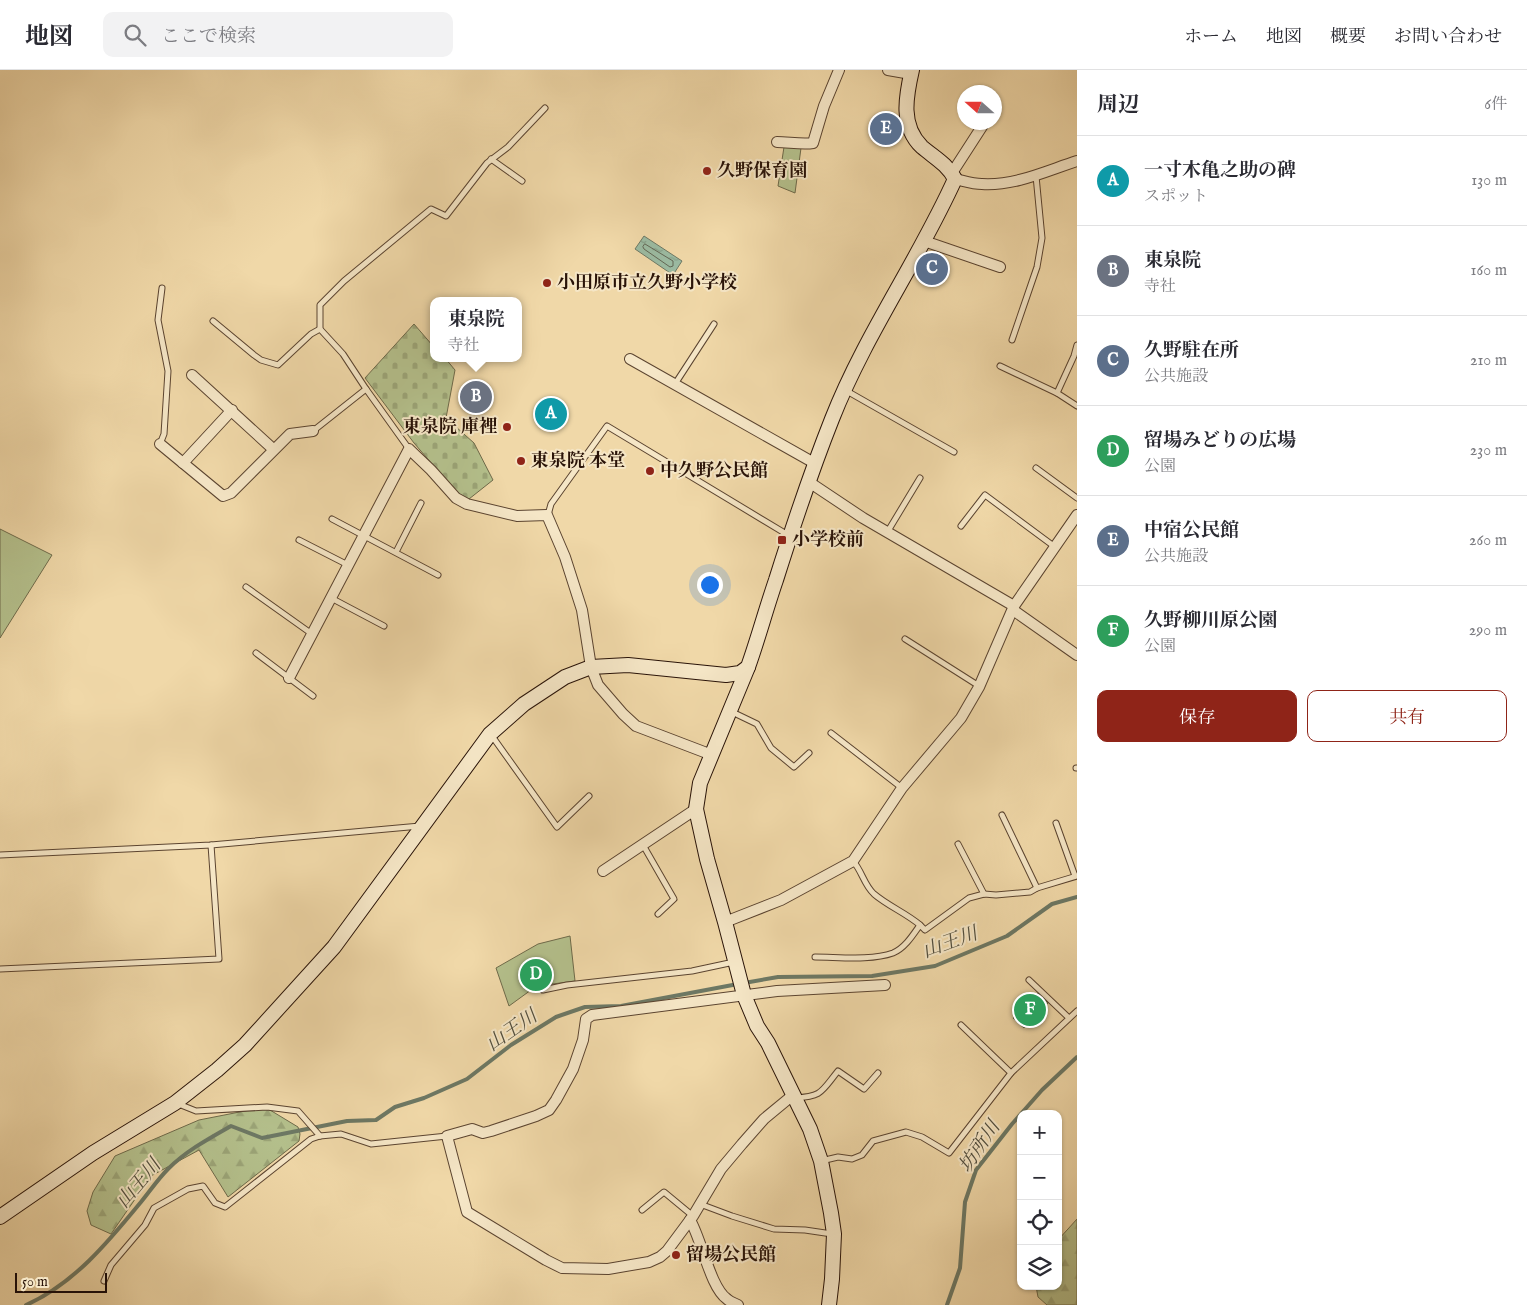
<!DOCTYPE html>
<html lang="ja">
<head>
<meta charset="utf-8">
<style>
	:root { --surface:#fff; --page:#f2f2f3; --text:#2b2b33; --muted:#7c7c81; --line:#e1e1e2; --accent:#8f2418 }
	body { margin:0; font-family:"IM FELL English","Noto Serif JP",serif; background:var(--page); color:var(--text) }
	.controls { position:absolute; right:15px; bottom:15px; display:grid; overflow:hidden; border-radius:10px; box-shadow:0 1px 4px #0004 }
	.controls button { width:45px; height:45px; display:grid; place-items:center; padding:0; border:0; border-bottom:1px solid var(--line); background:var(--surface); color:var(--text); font:25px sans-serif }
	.compass { position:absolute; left:957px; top:15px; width:45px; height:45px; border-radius:50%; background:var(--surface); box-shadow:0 1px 4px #0004; rotate:291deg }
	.scale { position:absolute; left:15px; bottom:12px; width:92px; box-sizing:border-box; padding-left:5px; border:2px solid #291308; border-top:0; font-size:14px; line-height:18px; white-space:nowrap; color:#291308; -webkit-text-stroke:4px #f5e6c6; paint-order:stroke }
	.you { position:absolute; left:709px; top:514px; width:18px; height:18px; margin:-12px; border:4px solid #fff; border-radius:50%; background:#1a73e8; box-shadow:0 0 0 8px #1a73e833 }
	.badge { display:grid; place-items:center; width:32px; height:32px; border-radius:50%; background:var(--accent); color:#fff; font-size:16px; font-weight:700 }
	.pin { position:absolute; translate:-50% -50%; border:2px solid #fff; box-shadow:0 1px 5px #0006 }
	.popup { position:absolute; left:430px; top:227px; width:92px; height:65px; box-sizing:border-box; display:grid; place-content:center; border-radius:10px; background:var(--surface); filter:drop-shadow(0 1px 4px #0005); font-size:16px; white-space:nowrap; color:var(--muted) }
	.popup b { font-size:19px; color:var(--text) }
	.popup::after { content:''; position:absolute; left:50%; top:100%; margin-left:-10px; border:10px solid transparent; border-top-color:var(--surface) }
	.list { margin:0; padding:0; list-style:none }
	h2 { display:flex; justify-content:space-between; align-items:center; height:65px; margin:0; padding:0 20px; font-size:21px }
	h2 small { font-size:16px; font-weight:400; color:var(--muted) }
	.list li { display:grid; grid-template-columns:32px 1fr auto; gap:15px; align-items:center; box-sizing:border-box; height:90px; padding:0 20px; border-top:1px solid var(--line) }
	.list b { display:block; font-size:19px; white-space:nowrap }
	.list p { margin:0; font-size:16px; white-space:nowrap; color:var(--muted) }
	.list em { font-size:16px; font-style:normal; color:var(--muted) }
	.actions { display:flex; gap:10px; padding:15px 20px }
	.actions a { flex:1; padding:11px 0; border:1px solid var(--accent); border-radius:10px; text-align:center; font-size:18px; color:var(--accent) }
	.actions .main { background:var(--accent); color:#fff }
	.icon { flex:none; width:28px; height:28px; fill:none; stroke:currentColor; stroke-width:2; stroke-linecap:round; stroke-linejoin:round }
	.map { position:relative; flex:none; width:1077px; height:1235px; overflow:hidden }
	header { display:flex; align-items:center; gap:30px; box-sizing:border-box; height:70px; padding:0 25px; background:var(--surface); border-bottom:1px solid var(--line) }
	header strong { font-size:24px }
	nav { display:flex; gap:28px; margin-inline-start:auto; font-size:18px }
	.search { width:350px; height:45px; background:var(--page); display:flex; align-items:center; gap:12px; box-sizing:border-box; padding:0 18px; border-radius:10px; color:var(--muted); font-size:19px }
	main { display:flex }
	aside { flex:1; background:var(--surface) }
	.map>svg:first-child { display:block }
	.green { fill:#b4c08c; stroke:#6e6a4a }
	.forest { fill:url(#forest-firs); stroke:#6e6a4a }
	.cemetery { fill:url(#cemetery-stones); stroke:#6e6a4a }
	.water { fill:url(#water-ripples); stroke:#6d7864 }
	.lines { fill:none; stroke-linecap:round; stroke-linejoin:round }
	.shore { stroke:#626755; stroke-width:1 }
	.stream { stroke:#6d7864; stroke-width:4 }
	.lane-casing { stroke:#5b4430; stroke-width:7 }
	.street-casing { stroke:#5b4430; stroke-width:12 }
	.secondary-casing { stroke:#291308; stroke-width:16 }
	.lane { stroke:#f5e6c6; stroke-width:5 }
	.street { stroke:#f5e6c6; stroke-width:10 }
	.secondary { stroke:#f5e6c6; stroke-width:14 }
	.poi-dot { fill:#8f2418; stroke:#f5e6c6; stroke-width:2 }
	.labels { text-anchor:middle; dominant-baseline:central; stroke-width:4; stroke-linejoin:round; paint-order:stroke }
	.poi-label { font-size:18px; font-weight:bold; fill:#291308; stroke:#f5e6c6; text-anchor:start }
	.water-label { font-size:19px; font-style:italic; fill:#514e3e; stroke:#f5e6c6 }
</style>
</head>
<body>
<header>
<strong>地図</strong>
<div class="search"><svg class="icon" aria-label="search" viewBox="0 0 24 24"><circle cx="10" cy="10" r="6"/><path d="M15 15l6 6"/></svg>ここで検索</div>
<nav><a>ホーム</a><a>地図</a><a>概要</a><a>お問い合わせ</a></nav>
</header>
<main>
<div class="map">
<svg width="1077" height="1235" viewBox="0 0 1077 1235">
	<defs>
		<pattern id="forest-firs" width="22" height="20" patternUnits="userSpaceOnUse" patternTransform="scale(1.25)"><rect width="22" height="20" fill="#b4c08c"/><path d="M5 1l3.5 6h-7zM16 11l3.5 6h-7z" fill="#9ba477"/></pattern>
		<pattern id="cemetery-stones" width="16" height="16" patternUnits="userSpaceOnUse" patternTransform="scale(1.25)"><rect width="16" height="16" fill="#b4c08c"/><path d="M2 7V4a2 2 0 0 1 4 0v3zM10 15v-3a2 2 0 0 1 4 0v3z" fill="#9ba477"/></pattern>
		<pattern id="water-ripples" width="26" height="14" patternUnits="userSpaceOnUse" patternTransform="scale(1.25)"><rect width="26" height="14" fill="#9bbba2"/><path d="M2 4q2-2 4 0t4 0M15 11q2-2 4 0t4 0" fill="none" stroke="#86a08a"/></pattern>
	</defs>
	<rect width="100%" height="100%" fill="#f0d8a8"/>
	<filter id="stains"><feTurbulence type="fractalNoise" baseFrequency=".004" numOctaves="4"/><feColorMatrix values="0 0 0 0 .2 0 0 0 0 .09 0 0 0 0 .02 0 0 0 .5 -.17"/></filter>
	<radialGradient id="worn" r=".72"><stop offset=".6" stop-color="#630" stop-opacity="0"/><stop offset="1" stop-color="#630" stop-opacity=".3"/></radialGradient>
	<g class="green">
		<path d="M784,77L801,78L795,123L778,116Z"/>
		<path d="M0,459L52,485L0,568Z"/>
		<path d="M570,866L575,911L545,915L531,920L509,936L496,898L538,874Z"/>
		<path d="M1038,923L1048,933L1024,958L1013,948Z"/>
	</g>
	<g class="forest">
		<path d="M265,1037L298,1057L300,1064L299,1071L228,1127L199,1080L151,1106L111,1164L91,1155L87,1141L93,1122L115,1086L199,1050Z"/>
		<path d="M1077,1149V1235H1047L1038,1227L1036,1216H1058V1170Z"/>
	</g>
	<path class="cemetery" d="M414,254L433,276L434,288H445L455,300L446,348L474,373L493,410L469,429L458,424L414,373L365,308Z"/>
	<path class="water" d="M644,166L682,191L673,205L635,179Z"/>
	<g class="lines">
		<path class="shore" d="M645,174L673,191V196L670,197L644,179L643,177Z"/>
		<g class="stream">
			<path d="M744,913L778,907L872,906L935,896L1007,866L1052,834L1077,827"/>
			<path d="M26,1235C74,1214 109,1171 141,1132C150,1121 158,1109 168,1099C186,1081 208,1069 231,1056L262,1068L347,1051L376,1050L395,1037L424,1028L467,1009L511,975L556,947L585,937L621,936L738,914"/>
			<path d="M947,1235L960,1198L965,1132L976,1100L1012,1054L1042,1020L1077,987"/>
		</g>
		<defs>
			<g id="lane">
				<path d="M491,89L522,111"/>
				<path d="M213,251L254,285L261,290L278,295L311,264L320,259"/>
				<path d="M1012,270L1037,197L1042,168L1036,106"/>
				<path d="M1000,296L1057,323L1077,336"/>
				<path d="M675,314L714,254"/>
				<path d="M366,319L343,284L320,259V235L344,211L431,139L446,146L487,93L508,77L545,38"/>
				<path d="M845,320L954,382"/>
				<path d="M1057,323L1074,286L1077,275"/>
				<path d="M313,361L366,319L409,379"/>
				<path d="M160,374L164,364L168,301L158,250L162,218"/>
				<path d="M1036,398L1077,428"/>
				<path d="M548,445L551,434L607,356L788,465"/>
				<path d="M332,449L438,505"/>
				<path d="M961,456L985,425L1055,477"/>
				<path d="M888,461L920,408"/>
				<path d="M299,470L348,495"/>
				<path d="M396,482L421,433"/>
				<path d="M246,517L312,564"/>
				<path d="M331,528L384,556"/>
				<path d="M905,569L979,616"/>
				<path d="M256,583L313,626"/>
				<path d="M730,641L757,654L771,678L794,697L809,683"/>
				<path d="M831,663L902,718"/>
				<path d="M492,666L557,757L589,726"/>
				<path d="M1076,698H1077"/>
				<path d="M1002,745L1037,818"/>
				<path d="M1056,753L1075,806"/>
				<path d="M958,774L984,824"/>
				<path d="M643,775L674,829L658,844"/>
				<path d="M0,785L211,775L420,756"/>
				<path d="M853,791C862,801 864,815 874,824C888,836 906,843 920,855"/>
				<path d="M815,887C838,887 871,891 893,883C905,878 913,865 920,855L925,860L969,828L984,824L996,825L1030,822L1037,818L1077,806"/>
				<path d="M0,899L219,889L211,775"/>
				<path d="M1029,910L1069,948"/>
				<path d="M543,920L567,915L692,901L734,892"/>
				<path d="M961,955L1011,1003"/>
				<path d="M795,1028C823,1026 821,1022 838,1001L864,1019L878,1003"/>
				<path d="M176,1033L196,1041L267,1037L298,1041L320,1066"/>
				<path d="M821,1091L838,1087L852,1089L862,1085L873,1071L906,1062L922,1067L949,1083L1011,1003L1077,941"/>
				<path d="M700,1134L732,1146L774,1159L805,1160L832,1164"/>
				<path d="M642,1140L664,1122L693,1146"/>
				<path d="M104,1211L111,1195L145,1155L154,1138L188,1119L203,1116L215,1133L225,1137L311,1069L320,1066L341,1064L371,1074L447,1066"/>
			</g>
			<g id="street">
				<path d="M888,0L911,4"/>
				<path d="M777,72C788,72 803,75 813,73L824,36L839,0"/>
				<path d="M952,103L983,55"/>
				<path d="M955,109C964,111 973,114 982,114C1015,116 1046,101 1077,91"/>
				<path d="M924,171L1000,197"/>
				<path d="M630,289L816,394"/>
				<path d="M192,305L273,379"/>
				<path d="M160,374L223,426L231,423L290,364L313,361"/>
				<path d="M183,393L232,340"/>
				<path d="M809,412L863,448L1014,536"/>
				<path d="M1013,540L1077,585"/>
				<path d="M289,608L409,379L431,400L456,428L467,434L517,446L547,445L565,487L582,540L591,597L598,615L623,644L636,656L712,685"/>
				<path d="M603,801L696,739"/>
				<path d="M725,852L781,830L853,791L902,718L961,648L979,617L1014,536L1077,445"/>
				<path d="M793,1025L764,1049L742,1074L721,1099L693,1146L667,1181L660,1187L649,1192L608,1199L562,1198L546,1190L467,1142L447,1066L472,1059L483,1063L491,1061L536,1046L549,1040L556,1030L573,999L583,970L586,949L592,945L777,921L885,915"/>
				<path d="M690,1150C702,1170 710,1217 727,1229C730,1232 734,1233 738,1235"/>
			</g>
			<g id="secondary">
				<path d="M748,597L700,713L696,739L707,789L725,852L744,925L757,956L768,973L810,1059L821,1091L831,1143L834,1164L832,1209L829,1235"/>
				<path d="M0,1147L93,1083L175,1033L217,1000L245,975L334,877L490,664L524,634L565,607L591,597L628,595L726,605L740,603L748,597C758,569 766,539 776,510C793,456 811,402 832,349C865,265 918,191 955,109C947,94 935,88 922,77C900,56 906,26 912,0"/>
			</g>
		</defs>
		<use href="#lane" class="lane-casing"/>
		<use href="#street" class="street-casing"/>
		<use href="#secondary" class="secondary-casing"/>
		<use href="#lane" class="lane"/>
		<use href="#street" class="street"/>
		<use href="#secondary" class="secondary"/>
	</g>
	<g class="poi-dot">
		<circle cx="707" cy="101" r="5"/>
		<circle cx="547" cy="213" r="5"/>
		<circle cx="507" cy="357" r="5"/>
		<circle cx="521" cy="391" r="5"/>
		<circle cx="650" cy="401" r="5"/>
		<rect x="777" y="465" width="10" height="10" rx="2.5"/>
		<circle cx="676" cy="1185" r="5"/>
	</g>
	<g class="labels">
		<g class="poi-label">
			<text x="717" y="101">久野保育園</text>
			<text x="557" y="213">小田原市立久野小学校</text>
			<text x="497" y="357" text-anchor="end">東泉院 庫裡</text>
			<text x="531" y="391">東泉院 本堂</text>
			<text x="660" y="401">中久野公民館</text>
			<text x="792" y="470">小学校前</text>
			<text x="686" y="1185">留場公民館</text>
		</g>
		<g class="water-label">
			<text transform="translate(950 873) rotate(-20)">山王川</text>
			<text transform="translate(512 961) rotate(-35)">山王川</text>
			<text transform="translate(980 1077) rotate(-56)">坊所川</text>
			<text transform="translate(139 1114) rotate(-50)">山王川</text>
		</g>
	</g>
	<rect width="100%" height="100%" filter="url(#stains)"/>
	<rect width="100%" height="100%" fill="url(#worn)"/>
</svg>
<div class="controls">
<button>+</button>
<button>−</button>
<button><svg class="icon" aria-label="locate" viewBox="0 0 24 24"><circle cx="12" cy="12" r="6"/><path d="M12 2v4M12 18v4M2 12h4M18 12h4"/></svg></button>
<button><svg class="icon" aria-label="layers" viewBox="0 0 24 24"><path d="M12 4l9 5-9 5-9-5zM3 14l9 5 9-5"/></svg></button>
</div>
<svg class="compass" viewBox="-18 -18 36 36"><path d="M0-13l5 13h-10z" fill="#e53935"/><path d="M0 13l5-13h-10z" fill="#7c7c81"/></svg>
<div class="scale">50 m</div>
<div class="you"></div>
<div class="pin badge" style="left:551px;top:344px;background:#0f9aa8">A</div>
<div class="pin badge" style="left:476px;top:327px;background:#6b7280">B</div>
<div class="popup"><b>東泉院</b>寺社</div>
<div class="pin badge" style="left:932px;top:199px;background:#5c6f8a">C</div>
<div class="pin badge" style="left:536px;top:905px;background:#2e9e5b">D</div>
<div class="pin badge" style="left:886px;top:59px;background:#5c6f8a">E</div>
<div class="pin badge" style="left:1030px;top:940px;background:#2e9e5b">F</div>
</div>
<aside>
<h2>周辺<small>6件</small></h2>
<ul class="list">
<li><span class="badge" style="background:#0f9aa8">A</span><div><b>一寸木亀之助の碑</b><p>スポット</p></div><em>130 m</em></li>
<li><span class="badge" style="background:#6b7280">B</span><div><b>東泉院</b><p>寺社</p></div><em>160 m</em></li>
<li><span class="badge" style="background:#5c6f8a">C</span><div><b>久野駐在所</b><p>公共施設</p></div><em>210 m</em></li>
<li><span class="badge" style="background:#2e9e5b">D</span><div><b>留場みどりの広場</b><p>公園</p></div><em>230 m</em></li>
<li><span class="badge" style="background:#5c6f8a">E</span><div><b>中宿公民館</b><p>公共施設</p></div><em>260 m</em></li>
<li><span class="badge" style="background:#2e9e5b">F</span><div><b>久野柳川原公園</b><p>公園</p></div><em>290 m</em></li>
</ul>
<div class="actions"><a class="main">保存</a><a>共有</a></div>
</aside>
</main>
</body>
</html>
